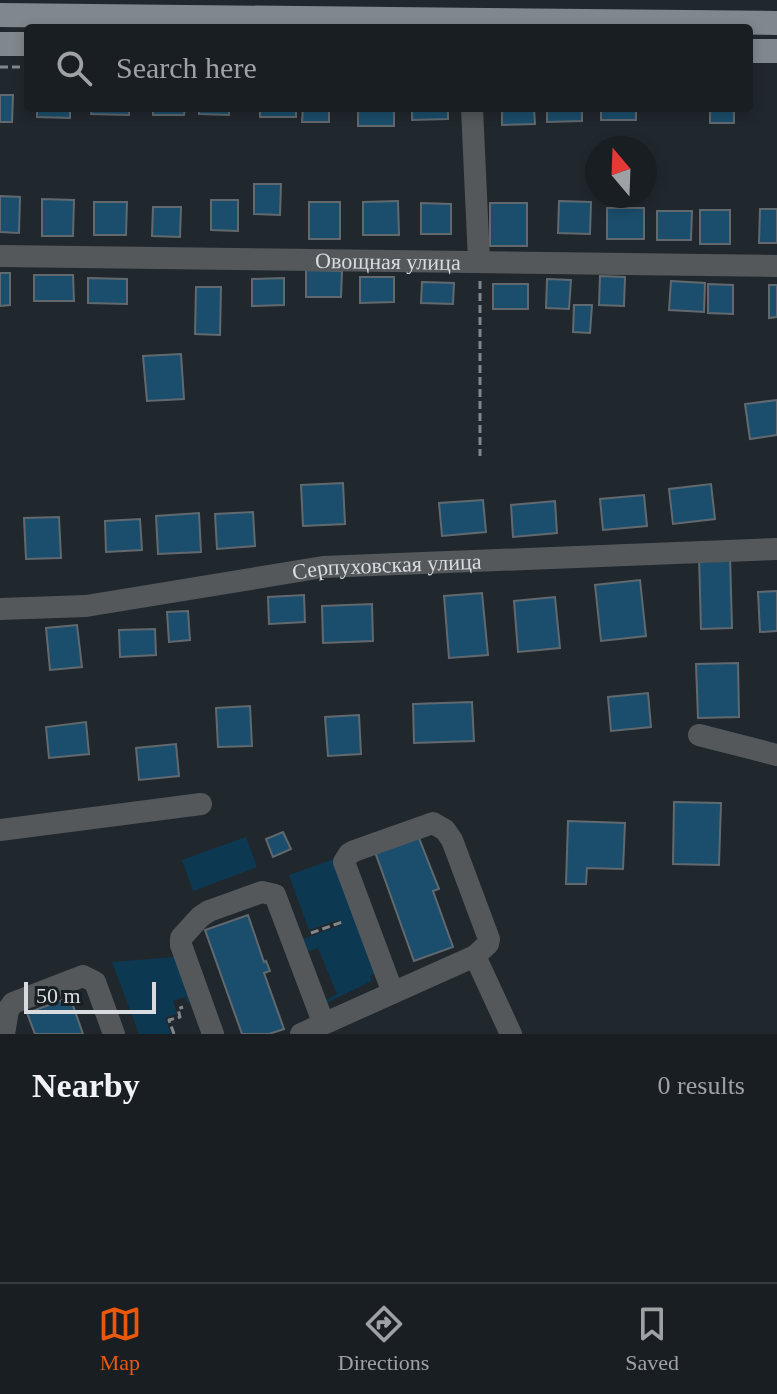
<!DOCTYPE html>
<html lang="en">
<head>
<meta charset="utf-8">
<style>
	:root { --surface:#191e22; --page:#22272a; --text:#f1f3f6; --muted:#9fa2a5; --line:#373c40; --accent:#ea580c }
	body { margin:0; font-family:Georgia,serif; background:var(--page); color:var(--text) }
	.compass { position:absolute; left:585px; top:136px; width:72px; height:72px; border-radius:50%; background:var(--surface); box-shadow:0 4px 12px #0003; rotate:341deg }
	.scale { position:absolute; left:24px; bottom:20px; width:132px; box-sizing:border-box; padding-left:8px; border:4px solid #d8dce0; border-top:0; font-size:22px; line-height:28px; white-space:nowrap; color:#d8dce0; -webkit-text-stroke:6px #181f23; paint-order:stroke }
	.list { margin:0; padding:0; list-style:none }
	h2 { display:flex; justify-content:space-between; align-items:center; height:104px; margin:0; padding:0 32px; font-size:34px }
	h2 small { font-size:26px; font-weight:400; color:var(--muted) }
	.icon { flex:none; width:44px; height:44px; fill:none; stroke:currentColor; stroke-width:2; stroke-linecap:round; stroke-linejoin:round }
	.map { position:relative; flex:none; width:777px; height:1034px; overflow:hidden }
	.search { position:absolute; background:var(--surface); box-shadow:0 4px 12px #0003; left:24px; right:24px; top:24px; height:88px; display:flex; align-items:center; gap:20px; box-sizing:border-box; padding:0 28px; border-radius:8px; color:var(--muted); font-size:30px }
	.sheet { height:248px; background:var(--surface) }
	nav { display:flex; justify-content:space-around; align-items:center; box-sizing:border-box; height:112px; border-top:2px solid var(--line); background:var(--surface); font-size:22px; color:var(--muted) }
	nav a { display:grid; justify-items:center; gap:4px }
	nav .on { color:var(--accent) }
	.map>svg:first-child { display:block }
	.green { fill:#0c3951 }
	.building { fill:#1b4e6c; stroke:#61696f; stroke-width:2 }
	.lines { fill:none; stroke-linecap:round; stroke-linejoin:round }
	.path { stroke:#82878c; stroke-width:3; stroke-dasharray:8 4; stroke-linecap:butt }
	.minor { stroke:#54585a; stroke-width:22 }
	.major { stroke:#81888d; stroke-width:24 }
	.labels { text-anchor:middle; dominant-baseline:central; stroke-width:8; stroke-linejoin:round; paint-order:stroke }
	.street-label { font-size:22px; fill:#d8dce0; stroke:#181f23 }
</style>
</head>
<body>
<div class="map">
<svg width="777" height="1034" viewBox="0 0 777 1034">
	<rect width="100%" height="100%" fill="#21282d"/>
	<g class="green">
		<path d="M246,837L257,867L193,891L182,860Z"/>
		<path d="M334,859L375,974L370,976L372,981L326,1003V1000L337,994L318,948L303,953L298,941L341,925L338,920L309,930L289,875Z"/>
		<path d="M174,957L192,1002L188,1003L185,997L173,1001L177,1014L165,1018L171,1034H139L112,962Z"/>
	</g>
	<g class="building">
		<path d="M0,95H13L12,122H0Z"/>
		<path d="M37,108H70V118L37,117Z"/>
		<path d="M92,108H129V115L91,114Z"/>
		<path d="M153,108H185L184,115H153Z"/>
		<path d="M199,108H229V115L199,114Z"/>
		<rect x="260" y="108" width="36" height="9"/>
		<path d="M303,108H329V122H302Z"/>
		<rect x="358" y="108" width="36" height="18"/>
		<path d="M412,108H448V119L412,120Z"/>
		<path d="M502,108H534L535,124L502,125Z"/>
		<path d="M547,108H582V121L547,122Z"/>
		<rect x="601" y="108" width="35" height="12"/>
		<rect x="710" y="108" width="24" height="15"/>
		<path d="M254,184H281L280,215L254,214Z"/>
		<path d="M0,196L20,197L19,233L0,232Z"/>
		<path d="M42,199L74,200L73,236H42Z"/>
		<path d="M211,200H238V231L211,230Z"/>
		<path d="M398,201L399,235H363V202Z"/>
		<path d="M559,201L591,202L590,234L558,233Z"/>
		<path d="M94,202H127L126,235H94Z"/>
		<rect x="309" y="202" width="31" height="37"/>
		<path d="M421,203L451,204V234H421Z"/>
		<rect x="490" y="203" width="37" height="43"/>
		<path d="M153,207H181L180,237L152,236Z"/>
		<rect x="607" y="208" width="37" height="31"/>
		<path d="M760,209H777V243H759Z"/>
		<rect x="700" y="210" width="30" height="34"/>
		<path d="M657,211H692L691,240H657Z"/>
		<path d="M306,270L342,271L341,297H306Z"/>
		<path d="M0,273H10V305L0,306Z"/>
		<path d="M34,275H73L74,301H34Z"/>
		<path d="M600,276L625,277L624,306L599,305Z"/>
		<path d="M360,277H394V302L360,303Z"/>
		<path d="M88,278L127,279V304L88,303Z"/>
		<path d="M284,278V305L252,306V279Z"/>
		<path d="M547,279L571,280L569,309L546,308Z"/>
		<path d="M671,281L705,283L704,312L669,310Z"/>
		<path d="M422,282L454,283L453,304L421,303Z"/>
		<rect x="493" y="284" width="35" height="25"/>
		<path d="M708,284L733,285V314L708,313Z"/>
		<path d="M769,285H777V317L769,318Z"/>
		<path d="M196,287H221L220,335L195,334Z"/>
		<path d="M574,305H592L590,333L573,332Z"/>
		<path d="M181,354L184,399L147,401L143,356Z"/>
		<path d="M777,400V435L750,439L745,404Z"/>
		<path d="M343,483L345,524L303,526L301,485Z"/>
		<path d="M711,484L715,519L673,524L669,489Z"/>
		<path d="M644,495L647,526L603,530L600,499Z"/>
		<path d="M483,500L486,532L442,536L439,503Z"/>
		<path d="M555,501L557,533L513,537L511,505Z"/>
		<path d="M253,512L255,546L217,549L215,514Z"/>
		<path d="M199,513L201,552L158,554L156,516Z"/>
		<path d="M59,517L61,558L26,559L24,518Z"/>
		<path d="M140,519L142,550L106,552L105,521Z"/>
		<path d="M730,555L732,628L701,629L699,556Z"/>
		<path d="M640,580L646,636L601,641L595,585Z"/>
		<path d="M777,591V631L760,632L758,592Z"/>
		<path d="M482,593L488,655L449,658L444,596Z"/>
		<path d="M304,595L305,622L269,624L268,597Z"/>
		<path d="M555,597L560,648L518,652L514,601Z"/>
		<path d="M372,604L373,641L323,643L322,606Z"/>
		<path d="M188,611L190,640L169,642L167,612Z"/>
		<path d="M77,625L82,667L50,670L46,628Z"/>
		<path d="M155,629L156,655L120,657L119,630Z"/>
		<path d="M738,663L739,717L698,718L696,664Z"/>
		<path d="M648,693L651,727L611,731L608,697Z"/>
		<path d="M472,702L474,741L414,743L413,704Z"/>
		<path d="M250,706L252,746L218,747L216,708Z"/>
		<path d="M359,715L361,754L328,756L325,717Z"/>
		<path d="M86,722L89,754L49,758L46,727Z"/>
		<path d="M176,744L179,776L139,780L136,748Z"/>
		<path d="M674,802L721,803L719,865L673,864Z"/>
		<path d="M568,821L625,823L623,869L587,868L586,884H566Z"/>
		<path d="M283,832L291,849L273,857L266,839Z"/>
		<path d="M417,833L439,889L433,891L453,947L414,961L374,849Z"/>
		<path d="M248,915L264,962L266,961L270,971L264,973L284,1029L269,1034H242L205,930Z"/>
		<path d="M70,997L83,1034H35L27,1013Z"/>
	</g>
	<g class="lines">
		<g class="path">
			<path d="M0,67H28"/>
			<path d="M480,281V456"/>
			<path d="M311,933L345,921"/>
			<path d="M174,1034L169,1020L180,1017L178,1009L183,1007"/>
		</g>
		<g class="minor">
			<path d="M472,108L479,261"/>
			<path id="s1" d="M0,256L777,266"/>
			<path id="s2" d="M0,609L86,606L323,567L777,549"/>
			<path d="M699,735L777,755"/>
			<path d="M0,830L201,804"/>
			<path d="M475,956L511,1034"/>
			<path d="M4,1034L8,1010L13,1003L83,976L95,982L114,1034"/>
			<path d="M213,1034L181,945V938L200,917L209,911L262,892L275,895L323,1022"/>
			<path d="M301,1034L475,956L488,944L489,939L452,840L445,830L433,823L354,851L349,854L344,862L393,993"/>
		</g>
		<g class="major">
			<path d="M0,15L777,23"/>
			<path d="M0,44H28"/>
			<path d="M749,51H777"/>
		</g>
	</g>
	<g class="labels">
		<g class="street-label">
			<text stroke="none"><textPath href="#s1" startOffset="388">Овощная улица</textPath></text>
			<text stroke="none"><textPath href="#s2" startOffset="390">Серпуховская улица</textPath></text>
		</g>
	</g>
</svg>
<svg class="compass" viewBox="-18 -18 36 36"><path d="M0-13l5 13h-10z" fill="#e53935"/><path d="M0 13l5-13h-10z" fill="#9fa2a5"/></svg>
<div class="scale">50 m</div>
<div class="search"><svg class="icon" aria-label="search" viewBox="0 0 24 24"><circle cx="10" cy="10" r="6"/><path d="M15 15l6 6"/></svg>Search here</div>
</div>
<section class="sheet">
<h2>Nearby<small>0 results</small></h2>
<ul class="list">
</ul>
</section>
<nav>
<a class="on"><svg class="icon" aria-label="map" viewBox="0 0 24 24"><path d="M3 6l6-2 6 2 6-2v14l-6 2-6-2-6 2zM9 4v14M15 6v14"/></svg>Map</a>
<a><svg class="icon" aria-label="directions" viewBox="0 0 24 24"><path d="M12 3l9 9-9 9-9-9zM9 14v-3h6M13 9l2 2-2 2"/></svg>Directions</a>
<a><svg class="icon" aria-label="saved" viewBox="0 0 24 24"><path d="M7 4h10v16l-5-4-5 4z"/></svg>Saved</a>
</nav>
</body>
</html>
